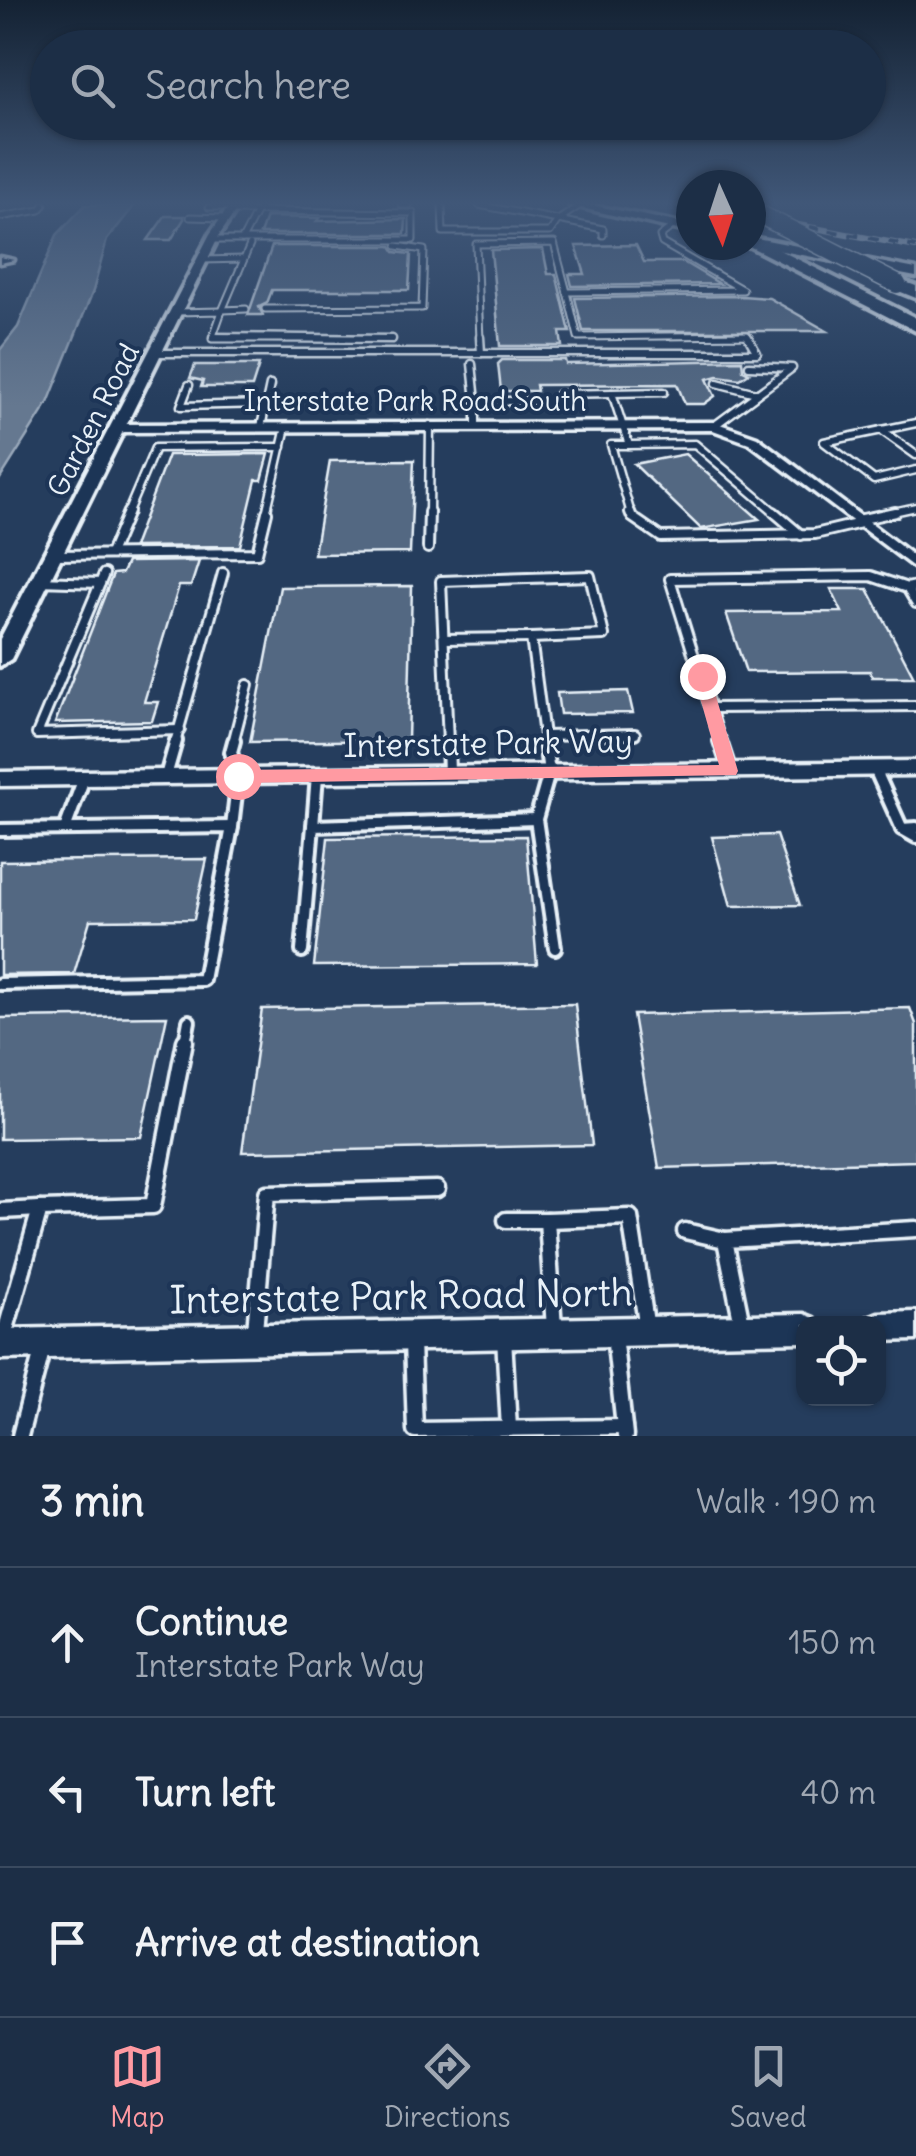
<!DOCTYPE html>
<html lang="en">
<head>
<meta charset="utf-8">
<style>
	:root { --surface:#1c2e46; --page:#25364d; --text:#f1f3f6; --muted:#a0a8b3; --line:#3a4a5f; --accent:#ff9aa2 }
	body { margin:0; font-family:Delius,sans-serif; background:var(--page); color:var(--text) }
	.controls { position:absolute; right:30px; bottom:30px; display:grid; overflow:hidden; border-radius:20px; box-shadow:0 2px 8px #0004 }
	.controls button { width:90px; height:90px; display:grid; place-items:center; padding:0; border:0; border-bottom:2px solid var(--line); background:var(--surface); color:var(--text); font:50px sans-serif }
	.compass { position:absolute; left:676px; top:170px; width:90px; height:90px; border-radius:50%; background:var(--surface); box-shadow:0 2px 8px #0004; rotate:177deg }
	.stop { position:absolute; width:30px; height:30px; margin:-22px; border:8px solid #ff9aa2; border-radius:50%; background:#fff }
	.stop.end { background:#ff9aa2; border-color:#fff; box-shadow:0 2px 10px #0008 }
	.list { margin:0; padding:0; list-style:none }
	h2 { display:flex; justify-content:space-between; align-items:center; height:130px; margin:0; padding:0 40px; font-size:42px }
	h2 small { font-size:32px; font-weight:400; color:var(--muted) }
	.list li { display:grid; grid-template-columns:65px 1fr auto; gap:30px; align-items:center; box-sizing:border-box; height:150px; padding:0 40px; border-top:2px solid var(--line) }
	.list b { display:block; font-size:38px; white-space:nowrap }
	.list p { margin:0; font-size:32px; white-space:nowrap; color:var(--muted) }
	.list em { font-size:32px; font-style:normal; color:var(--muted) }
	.icon { flex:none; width:55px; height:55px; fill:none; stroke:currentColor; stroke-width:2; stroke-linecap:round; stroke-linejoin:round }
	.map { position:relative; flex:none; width:916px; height:1436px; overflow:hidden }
	.search { position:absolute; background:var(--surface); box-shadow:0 2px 8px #0004; left:30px; right:30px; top:30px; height:110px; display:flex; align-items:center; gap:25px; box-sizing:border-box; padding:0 35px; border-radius:55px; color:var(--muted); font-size:38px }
	.sheet { height:580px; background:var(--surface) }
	nav { display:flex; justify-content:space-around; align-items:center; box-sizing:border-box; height:140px; border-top:2px solid var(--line); background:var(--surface); font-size:28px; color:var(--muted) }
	nav a { display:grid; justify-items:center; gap:5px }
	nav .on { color:var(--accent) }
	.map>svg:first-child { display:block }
	.water { fill:#657890; stroke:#99a8ba; stroke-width:2.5 }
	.building { fill:#536782; stroke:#e8f1f8; stroke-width:2.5 }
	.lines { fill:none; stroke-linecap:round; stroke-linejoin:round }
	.service-far4-casing { stroke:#e8f1f8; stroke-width:9 }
	.service-far3-casing { stroke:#e8f1f8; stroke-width:11 }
	.service-far2-casing { stroke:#e8f1f8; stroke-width:14 }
	.service-far1-casing { stroke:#e8f1f8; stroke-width:18 }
	.service-casing { stroke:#e8f1f8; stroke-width:21 }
	.minor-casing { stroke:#e8f1f8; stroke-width:7 }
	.tertiary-casing { stroke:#e8f1f8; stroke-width:8 }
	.secondary-casing { stroke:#e8f1f8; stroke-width:7 }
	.motorway-casing { stroke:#e8f1f8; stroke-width:8 }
	.service-far4 { stroke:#1d3557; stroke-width:5 }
	.service-far3 { stroke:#1d3557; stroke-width:6 }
	.service-far2 { stroke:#1d3557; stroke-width:8 }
	.service-far1 { stroke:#1d3557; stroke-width:10 }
	.service { stroke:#1d3557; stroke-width:14 }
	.minor { fill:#1d3557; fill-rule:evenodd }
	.tertiary { fill:#1d3557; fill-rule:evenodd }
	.secondary { fill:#1d3557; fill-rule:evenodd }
	.motorway { fill:#1d3557; fill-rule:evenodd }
	.rail-casing { stroke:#e8f1f8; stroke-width:6 }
	.rail { stroke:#1d3557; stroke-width:4; stroke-dasharray:10; stroke-linecap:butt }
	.motorway-bridge-casing { stroke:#e8f1f8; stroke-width:21; stroke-linecap:butt }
	.motorway-bridge { stroke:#1d3557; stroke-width:18 }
	.route { fill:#ff9aa2 }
	.labels { text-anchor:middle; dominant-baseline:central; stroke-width:8; stroke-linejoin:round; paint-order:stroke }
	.far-street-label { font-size:28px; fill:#e8f1f8; stroke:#1d3557 }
	.street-label { font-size:32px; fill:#e8f1f8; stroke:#1d3557 }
	.near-street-label { font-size:38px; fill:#e8f1f8; stroke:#1d3557 }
</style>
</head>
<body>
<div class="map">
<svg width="916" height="1436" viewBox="0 0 916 1436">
	<rect width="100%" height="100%" fill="#253d5d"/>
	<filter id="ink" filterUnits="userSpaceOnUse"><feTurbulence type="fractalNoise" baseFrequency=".01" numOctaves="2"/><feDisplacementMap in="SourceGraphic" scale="20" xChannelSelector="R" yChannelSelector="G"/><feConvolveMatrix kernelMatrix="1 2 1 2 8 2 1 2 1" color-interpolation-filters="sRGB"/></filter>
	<g filter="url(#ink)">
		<path class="water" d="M85,205H135L107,240L93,291L48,403L0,479V350L18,327L57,235Z"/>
		<g class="building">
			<path d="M165,216H184V219L171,240H148Z"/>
			<path d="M266,217L320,218L317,221L406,219L405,234H260Z"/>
			<path d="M636,245L644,262H683L720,284L572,286L569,274H585L576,246Z"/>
			<path d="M272,246H391L395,252L411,254L409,290H272L267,303L259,307L263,315H248Z"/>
			<path d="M543,249L548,274H556L570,332H560L562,346H500L491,250Z"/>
			<path d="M742,296L769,298L827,331H583L575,298Z"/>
			<path d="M502,360H565L566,364L742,360L743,370L749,373L740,379L718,376L707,379L715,396L704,404H685L677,384L536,385L537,391H501L498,364Z"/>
			<path d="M195,365H259L252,387H201L203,381L190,378Z"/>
			<path d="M269,454L262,480H256L240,546L133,547L168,455Z"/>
			<path d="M685,454L759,519L701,529L634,464Z"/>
			<path d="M414,460L410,553L314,554L330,461Z"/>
			<path d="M199,561L191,586H179L144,702H158L152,721L55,723L113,574L122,573L127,562Z"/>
			<path d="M412,586L408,740L250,742L280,587Z"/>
			<path d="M831,589H868L914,677H872L870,671L746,672L726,613L842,612Z"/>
			<path d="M628,691L633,713L560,714L557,693Z"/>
			<path d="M776,835L800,905L731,906L712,837Z"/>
			<path d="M526,836L537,964L314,966L328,838Z"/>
			<path d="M207,859L194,919L90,920L74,974L0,975V861Z"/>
			<path d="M575,1004L592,1145L242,1152L262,1009Z"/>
			<path d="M910,1008L916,1024V1161L659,1168L633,1015Z"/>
			<path d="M167,1016L141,1137L0,1139V1018Z"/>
		</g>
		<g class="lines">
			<defs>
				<g id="service-far4">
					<path d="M402,205H409"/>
					<path d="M442,205L443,232H550L558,220L479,205"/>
					<path d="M579,206L558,220L603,229V235"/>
					<path d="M209,207H233"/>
					<path d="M230,211H257L262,205"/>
					<path d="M257,211L413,213V240H242Z"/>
					<path d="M0,217L40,210L44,205"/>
					<path d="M190,217L225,218"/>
					<path d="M212,240H242"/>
					<path d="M202,260L244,259"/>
					<path d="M567,292L578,337L747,335L750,340"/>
					<path d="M567,292L743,290L662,243L660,236L674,225"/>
					<path d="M265,309L422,308L424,250L397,246"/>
					<path d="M223,310L246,309"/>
					<path d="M222,311L250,245"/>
					<path d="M175,312L222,311L212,339H392"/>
					<path d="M480,340L476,244L554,243L567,292"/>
				</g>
				<g id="service-far3">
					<path d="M213,337L392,339"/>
					<path d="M480,337L481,353H757L748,337"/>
					<path d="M155,353H481"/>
					<path d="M472,364L476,401"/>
					<path d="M717,383L756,393"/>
					<path d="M189,385L181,406L266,404"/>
					<path d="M559,394L612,393"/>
					<path d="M916,423L824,442L874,480L916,470"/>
					<path d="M476,425V401H542"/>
					<path d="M714,426L792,368L749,366"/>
					<path d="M261,427L270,385"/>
					<path d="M881,430L916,455"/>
					<path d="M629,445L695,444L777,514"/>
					<path d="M127,514L155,448L282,447"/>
					<path d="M266,514L286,427"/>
					<path d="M429,514L430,425"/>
					<path d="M631,514L611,445H629L612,393L664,392"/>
					<path d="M884,514L916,507"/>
				</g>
				<g id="service-far2">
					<path d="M630,512L632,517L661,537L815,534L861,523"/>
					<path d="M774,512L801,535"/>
					<path d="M858,520L895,512"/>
					<path d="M428,548L429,512"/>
					<path d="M110,554L128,512"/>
					<path d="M53,555L257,553L267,512"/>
					<path d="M104,574L37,734L180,730"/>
					<path d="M39,581L100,583"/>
					<path d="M907,588L916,603"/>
					<path d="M444,639L531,638"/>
					<path d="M713,708L916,706"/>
					<path d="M544,736L635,734"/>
					<path d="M175,743L223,573"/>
					<path d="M233,743L248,685"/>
					<path d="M448,743L441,581L590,576L604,635L531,638L545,743"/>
					<path d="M721,743L670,579L871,576L907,588L916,586"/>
				</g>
				<g id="service-far1">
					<path d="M448,741L449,774"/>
					<path d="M545,741L549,773L536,819L555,948"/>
					<path d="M720,741L730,771"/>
					<path d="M875,769L902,829"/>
					<path d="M166,776L176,741"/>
					<path d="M313,826L317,775"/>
					<path d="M232,827L238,777L231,752L234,741"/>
					<path d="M916,828L902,829L916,837"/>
					<path d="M65,829L84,778"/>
					<path d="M0,830L232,827L203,980L0,984"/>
					<path d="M302,951L313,826L536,819"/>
					<path d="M185,1043L189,1021"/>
				</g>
				<g id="service">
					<path d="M0,1211L40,1209"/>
					<path d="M506,1220H547"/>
					<path d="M685,1231L725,1240"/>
					<path d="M742,1324L725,1240L916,1229"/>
					<path d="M554,1329L547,1220L630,1217L647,1329"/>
					<path d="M255,1331L267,1193L437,1189"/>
					<path d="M614,1335L625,1436"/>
					<path d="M4,1336L40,1209L153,1206L185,1041"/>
					<path d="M504,1337L509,1429"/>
					<path d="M412,1341L415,1430L624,1427"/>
					<path d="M20,1436L42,1351"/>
				</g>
				<g id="minor">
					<path d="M0,257L14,260L0,263Z"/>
					<path d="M714,422L757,437L916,558V569L749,443L713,430L117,432L111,428L117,424Z"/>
					<path d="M916,761V775L0,786V772Z"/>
					<path d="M916,1312V1340L878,1341V1324H865L868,1317L878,1313Z"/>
					<path d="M804,1314L814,1318L817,1324H804V1342L0,1359V1329Z"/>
				</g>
				<path id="tertiary" d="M230,205H240L220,234L11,659L0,666V639L210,234Z"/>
				<g id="secondary">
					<path d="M569,205H592L691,225V233Z"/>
					<path d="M751,237L916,269V277L751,245Z"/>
				</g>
				<g id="motorway">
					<path d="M680,205H691V211Z"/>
					<path d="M751,236L916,318V331L747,245H751Z"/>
					<path d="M897,279L916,286V298L891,288L888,284Z"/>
				</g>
			</defs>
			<use href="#service-far4" class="service-far4-casing"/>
			<use href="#service-far3" class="service-far3-casing"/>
			<use href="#service-far2" class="service-far2-casing"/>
			<use href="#service-far1" class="service-far1-casing"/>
			<use href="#service" class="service-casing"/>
			<use href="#minor" class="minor-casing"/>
			<use href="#tertiary" class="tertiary-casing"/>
			<use href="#secondary" class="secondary-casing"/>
			<use href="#motorway" class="motorway-casing"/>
			<use href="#service-far4" class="service-far4"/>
			<use href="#service-far3" class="service-far3"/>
			<use href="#service-far2" class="service-far2"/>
			<use href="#service-far1" class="service-far1"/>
			<use href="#service" class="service"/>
			<use href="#minor" class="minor"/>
			<use href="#tertiary" class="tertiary"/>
			<use href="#secondary" class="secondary"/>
			<use href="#motorway" class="motorway"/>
			<defs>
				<path id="rail" d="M751,216L916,247"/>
			</defs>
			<use href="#rail" class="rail-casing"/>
			<use href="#rail" class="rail"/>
			<defs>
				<path id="motorway-bridge" d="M751,210L897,284"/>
			</defs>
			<use href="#motorway-bridge" class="motorway-bridge-casing"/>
			<use href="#motorway-bridge" class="motorway-bridge"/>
		</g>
	</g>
	<linearGradient id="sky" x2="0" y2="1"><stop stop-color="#142233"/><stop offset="0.5" stop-color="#405778"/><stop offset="1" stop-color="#405778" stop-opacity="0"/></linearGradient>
	<rect width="916" height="406" fill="url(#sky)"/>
	<path class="route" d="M697,672L710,676L738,771L736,775L238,783L230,776L238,770L719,765L694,676Z"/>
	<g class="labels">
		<g class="far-street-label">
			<text x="415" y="401">Interstate Park Road South</text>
			<text transform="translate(93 420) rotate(-63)">Garden Road</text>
		</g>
		<g class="street-label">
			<text transform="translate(488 743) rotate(-1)">Interstate Park Way</text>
		</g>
		<g class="near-street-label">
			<text transform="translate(401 1296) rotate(-1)">Interstate Park Road North</text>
		</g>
	</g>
</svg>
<div class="controls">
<button><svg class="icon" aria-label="locate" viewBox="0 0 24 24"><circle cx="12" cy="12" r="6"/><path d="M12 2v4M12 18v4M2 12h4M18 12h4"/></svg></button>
</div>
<svg class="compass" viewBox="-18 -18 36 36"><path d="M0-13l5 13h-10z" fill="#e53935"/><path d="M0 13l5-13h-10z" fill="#a0a8b3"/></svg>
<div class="stop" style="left:238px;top:776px"></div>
<div class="stop end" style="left:702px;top:676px"></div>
<div class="search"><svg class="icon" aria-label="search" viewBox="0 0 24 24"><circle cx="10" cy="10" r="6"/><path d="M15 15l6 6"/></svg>Search here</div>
</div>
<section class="sheet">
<h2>3 min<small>Walk · 190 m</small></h2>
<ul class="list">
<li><svg class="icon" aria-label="ahead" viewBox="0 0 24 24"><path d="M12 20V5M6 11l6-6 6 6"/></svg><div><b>Continue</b><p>Interstate Park Way</p></div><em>150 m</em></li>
<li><svg class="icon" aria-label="left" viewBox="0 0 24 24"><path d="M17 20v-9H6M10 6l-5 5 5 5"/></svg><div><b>Turn left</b></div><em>40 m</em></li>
<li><svg class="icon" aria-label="arrive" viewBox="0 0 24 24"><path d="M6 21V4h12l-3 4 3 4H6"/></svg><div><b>Arrive at destination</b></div></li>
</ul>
</section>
<nav>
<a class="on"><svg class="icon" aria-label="map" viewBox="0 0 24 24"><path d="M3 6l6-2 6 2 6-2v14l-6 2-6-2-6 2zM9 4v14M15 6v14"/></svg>Map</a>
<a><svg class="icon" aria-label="directions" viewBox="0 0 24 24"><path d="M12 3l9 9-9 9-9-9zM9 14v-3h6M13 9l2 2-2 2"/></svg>Directions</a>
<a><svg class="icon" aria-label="saved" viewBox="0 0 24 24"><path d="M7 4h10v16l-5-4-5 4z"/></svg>Saved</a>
</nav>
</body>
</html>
